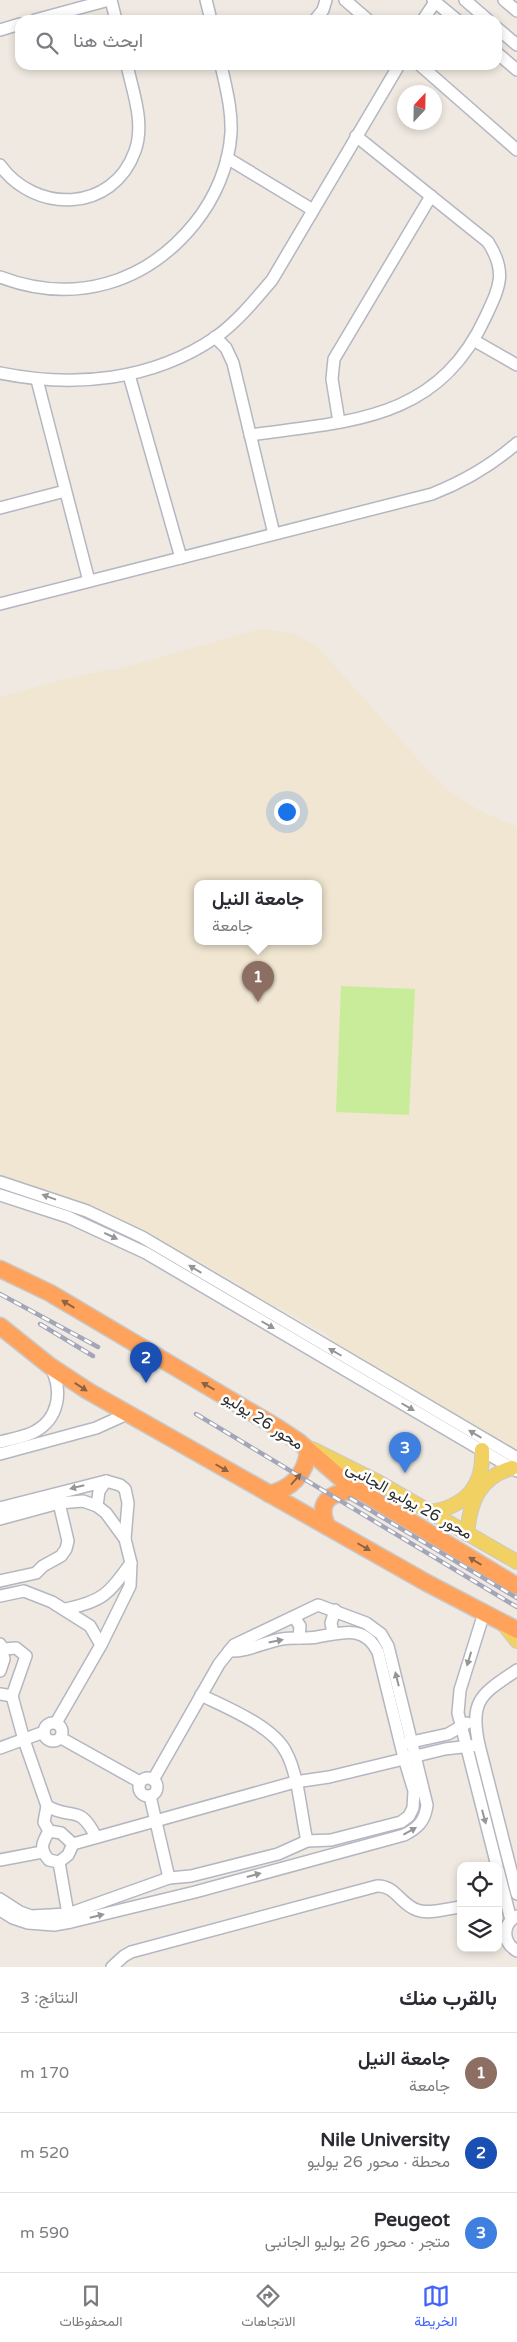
<!DOCTYPE html>
<html lang="ar">
<head>
<meta charset="utf-8">
<style>
	:root { --surface:#fff; --page:#f2f2f3; --text:#2b2b33; --muted:#7c7c81; --line:#e1e1e2; --accent:#4264fb }
	body { margin:0; font-family:"Varela Round",Vazirmatn,sans-serif; background:var(--page); color:var(--text); direction:rtl }
	.controls { position:absolute; right:15px; bottom:15px; display:grid; overflow:hidden; border-radius:10px; box-shadow:0 2px 8px #0003 }
	.controls button { width:45px; height:45px; display:grid; place-items:center; padding:0; border:0; border-bottom:1px solid var(--line); background:var(--surface); color:var(--text); font:25px sans-serif }
	.compass { position:absolute; left:397px; top:85px; width:45px; height:45px; border-radius:50%; background:var(--surface); box-shadow:0 2px 8px #0003; rotate:22deg }
	.you { position:absolute; left:286px; top:811px; width:18px; height:18px; margin:-12px; border:4px solid #fff; border-radius:50%; background:#1a73e8; box-shadow:0 0 0 8px #1a73e833 }
	.badge { display:grid; place-items:center; width:32px; height:32px; border-radius:50%; background:var(--accent); color:#fff; font-size:16px; font-weight:700 }
	.pin { position:absolute; translate:-50% -41px; filter:drop-shadow(0 1px 2px #0008) }
	.pin::after { content:''; position:absolute; top:26px; width:18px; height:15px; background:inherit; clip-path:polygon(0 0,100% 0,50% 100%) }
	.popup { position:absolute; left:194px; top:880px; width:128px; height:65px; box-sizing:border-box; display:grid; place-content:center; border-radius:10px; background:var(--surface); filter:drop-shadow(0 1px 4px #0005); font-size:16px; white-space:nowrap; color:var(--muted) }
	.popup b { font-size:19px; color:var(--text) }
	.popup::after { content:''; position:absolute; left:50%; top:100%; margin-left:-10px; border:10px solid transparent; border-top-color:var(--surface) }
	.list { margin:0; padding:0; list-style:none }
	h2 { display:flex; justify-content:space-between; align-items:center; height:65px; margin:0; padding:0 20px; font-size:21px }
	h2 small { font-size:16px; font-weight:400; color:var(--muted) }
	.list li { display:grid; grid-template-columns:32px 1fr auto; gap:15px; align-items:center; box-sizing:border-box; height:80px; padding:0 20px; border-top:1px solid var(--line) }
	.list b { display:block; font-size:19px; white-space:nowrap }
	.list p { margin:0; font-size:16px; white-space:nowrap; color:var(--muted) }
	.list em { font-size:16px; font-style:normal; color:var(--muted) }
	.icon { flex:none; width:28px; height:28px; fill:none; stroke:currentColor; stroke-width:2; stroke-linecap:round; stroke-linejoin:round }
	.map { position:relative; flex:none; width:517px; height:1967px; overflow:hidden; direction:ltr }
	.search { position:absolute; background:var(--surface); box-shadow:0 2px 8px #0003; left:15px; right:15px; top:15px; height:55px; display:flex; align-items:center; gap:12px; box-sizing:border-box; padding:0 18px; border-radius:15px; color:var(--muted); font-size:19px }
	.sheet { height:305px; background:var(--surface) }
	nav { display:flex; justify-content:space-around; align-items:center; box-sizing:border-box; height:70px; border-top:1px solid var(--line); background:var(--surface); font-size:14px; color:var(--muted) }
	nav a { display:grid; justify-items:center; gap:2px }
	nav .on { color:var(--accent) }
	.map>svg:first-child { display:block }
	.education { fill:#f0e6d1; fill-rule:evenodd }
	.pitch { fill:#c9ec9a }
	.lines { fill:none; stroke-linecap:round; stroke-linejoin:round }
	.minor-casing { stroke:#b4b7c1; stroke-width:14 }
	.major-casing { stroke:#c9c9c9; stroke-width:16 }
	.highway-casing { stroke:#c9c9c9; stroke-width:19 }
	.minor { stroke:#fff; stroke-width:11 }
	.major { stroke:#f2d163; stroke-width:14 }
	.highway { stroke:#ffa35c; stroke-width:16 }
	.rail-casing { stroke:#a3a6b8; stroke-width:4.5 }
	.rail { stroke:#fff; stroke-width:2.5; stroke-dasharray:8; stroke-linecap:butt }
	.oneway { fill:#969696 }
	.oneway2 { fill:#8c6343 }
	.labels { text-anchor:middle; dominant-baseline:central; stroke-width:5; stroke-linejoin:round; paint-order:stroke }
	.street-label { font-size:16px; fill:#2e2e2e; stroke:#fff }
</style>
</head>
<body>
<div class="map">
<svg width="517" height="1967" viewBox="0 0 517 1967">
	<rect width="100%" height="100%" fill="#efe9e1"/>
	<path class="education" d="M257,630H271L294,634L319,648L430,773L449,791L482,812L517,827V1450L332,1342L328,1335L277,1306L276,1308L238,1289L240,1284L194,1259L190,1260L168,1249L164,1243L100,1211L58,1195L0,1177V697L62,680L111,669L112,671ZM198,883H318V941H198Z"/>
	<path class="pitch" d="M341,986L415,989L409,1115L336,1112Z"/>
	<g class="lines">
		<defs>
			<g id="minor">
				<path d="M111,0L116,20"/>
				<path d="M206,0L211,20"/>
				<path d="M345,0L368,20"/>
				<path d="M433,0L457,20"/>
				<path d="M465,0L488,20"/>
				<path d="M504,0L517,11"/>
				<path d="M35,20L109,0"/>
				<path d="M315,20L323,10L326,0"/>
				<path d="M423,20L435,2"/>
				<path d="M497,28L517,45"/>
				<path d="M0,30L20,24"/>
				<path d="M497,53L517,70"/>
				<path d="M420,65L517,150"/>
				<path d="M227,158L313,210"/>
				<path d="M0,165C35,214 113,213 135,151C145,123 133,93 127,65"/>
				<path d="M0,277C74,305 146,284 195,223C215,198 229,166 231,133C232,109 226,88 221,65"/>
				<path d="M215,337L226,348L233,363L274,534"/>
				<path d="M475,341L517,365"/>
				<path d="M0,373C74,388 152,381 216,337C238,321 255,300 272,280L399,65"/>
				<path d="M129,375L181,558"/>
				<path d="M37,380L89,581"/>
				<path d="M339,422L332,379L334,359L431,196"/>
				<path d="M250,435C351,421 438,421 486,316C500,286 507,272 488,242L356,136"/>
				<path d="M0,508L65,491"/>
				<path d="M0,604L432,494C465,481 491,466 517,443"/>
				<path d="M0,1182L87,1211L142,1237L517,1458"/>
				<path d="M0,1195L68,1217L146,1253L517,1471"/>
				<path d="M0,1442C11,1439 24,1437 34,1432C59,1419 63,1391 51,1368"/>
				<path d="M0,1454L96,1428L127,1414"/>
				<path d="M97,1506L99,1491L106,1481"/>
				<path d="M0,1508L106,1481L120,1485L125,1489L128,1503L125,1539L131,1563L130,1586L101,1645L56,1723"/>
				<path d="M0,1519L59,1503L83,1501L97,1506L106,1513L125,1539"/>
				<path d="M0,1581L36,1573L43,1566L61,1556L66,1549L68,1541L59,1503"/>
				<path d="M0,1596L24,1591L52,1602L90,1626L101,1645"/>
				<path d="M66,1609C104,1601 109,1593 131,1563"/>
				<path d="M484,1613L460,1690L458,1713L497,1866"/>
				<path d="M294,1617L300,1626L299,1638"/>
				<path d="M333,1633L331,1623L335,1610"/>
				<path d="M0,1644L4,1659L0,1671"/>
				<path d="M517,1670C482,1694 469,1699 479,1745L517,1894"/>
				<path d="M0,1694L12,1696L26,1656L16,1648L4,1649L0,1645"/>
				<path d="M201,1695C227,1708 273,1726 286,1752C299,1776 301,1815 307,1841"/>
				<path d="M12,1696L24,1740L47,1806L44,1822L49,1831"/>
				<circle cx="53" cy="1732" r="9"/>
				<path d="M61,1738L140,1782"/>
				<path d="M407,1743L448,1734L467,1723"/>
				<path d="M0,1748L44,1732"/>
				<circle cx="148" cy="1787" r="9"/>
				<path d="M150,1796L169,1878"/>
				<path d="M47,1806C73,1821 79,1803 96,1837"/>
				<path d="M49,1831L61,1833L73,1844L68,1855L59,1862L49,1860C39,1849 42,1843 49,1831Z"/>
				<path d="M73,1844L295,1782L329,1777L445,1749L479,1745"/>
				<path d="M0,1860L42,1852"/>
				<path d="M59,1862L68,1914"/>
				<path d="M498,1870L511,1920"/>
				<path d="M0,1899L20,1912L31,1916L68,1914L169,1878L191,1876L278,1854L307,1841L331,1840L401,1822L409,1816L413,1808L414,1791L404,1758L378,1652C364,1624 342,1633 317,1637C306,1639 294,1637 282,1639C264,1642 248,1652 229,1651"/>
				<path d="M0,1910L13,1918L28,1923L54,1925L71,1922L195,1892L404,1835C418,1828 425,1821 427,1805L388,1646L381,1634L366,1623L318,1605L234,1645L219,1664L153,1780"/>
				<path d="M517,1916C502,1924 502,1942 517,1951"/>
				<path d="M112,1967L124,1956L131,1952L377,1886C395,1885 401,1905 417,1910C429,1915 448,1908 461,1907"/>
			</g>
			<g id="major">
				<path d="M312,1449L378,1482L517,1562"/>
				<path d="M431,1512C465,1506 484,1487 482,1450"/>
				<path d="M467,1534C470,1501 479,1478 512,1468"/>
				<path d="M502,1622L517,1641"/>
			</g>
			<g id="highway">
				<path d="M0,1269L50,1293L278,1428L299,1442L345,1482L517,1586"/>
				<path d="M0,1326L50,1366L88,1391L427,1583L517,1630"/>
				<path d="M269,1494C291,1489 306,1474 308,1451"/>
				<path d="M327,1526C314,1497 337,1491 359,1491"/>
			</g>
		</defs>
		<use href="#minor" class="minor-casing"/>
		<use href="#major" class="major-casing"/>
		<use href="#highway" class="highway-casing"/>
		<use href="#minor" class="minor"/>
		<use href="#major" class="major"/>
		<use href="#highway" class="highway"/>
		<defs>
			<g id="rail">
				<path d="M0,1294L98,1347"/>
				<path d="M40,1324L93,1356"/>
				<path d="M196,1414L517,1607"/>
				<path d="M350,1498L517,1598"/>
			</g>
		</defs>
		<use href="#rail" class="rail-casing"/>
		<use href="#rail" class="rail"/>
	</g>
	<defs><path id="oneway-solid" d="M-6-.8H1V-3.2L6.5 0L1 3.2V.8H-6Z" transform="scale(1.25)"/></defs>
	<g class="oneway">
		<use href="#oneway-solid" transform="translate(49 1197) rotate(-160)"/>
		<use href="#oneway-solid" transform="translate(111 1236) rotate(25)"/>
		<use href="#oneway-solid" transform="translate(195 1269) rotate(-149)"/>
		<use href="#oneway-solid" transform="translate(268 1325) rotate(30)"/>
		<use href="#oneway-solid" transform="translate(335 1352) rotate(-150)"/>
		<use href="#oneway-solid" transform="translate(408 1407) rotate(30)"/>
		<use href="#oneway-solid" transform="translate(475 1434) rotate(-149)"/>
		<use href="#oneway-solid" transform="translate(77 1487) rotate(166)"/>
		<use href="#oneway-solid" transform="translate(276 1641) rotate(-11)"/>
		<use href="#oneway-solid" transform="translate(469 1659) rotate(107)"/>
		<use href="#oneway-solid" transform="translate(397 1679) rotate(-104)"/>
		<use href="#oneway-solid" transform="translate(484 1817) rotate(75)"/>
		<use href="#oneway-solid" transform="translate(410 1831) rotate(-29)"/>
		<use href="#oneway-solid" transform="translate(254 1875) rotate(-15)"/>
		<use href="#oneway-solid" transform="translate(97 1916) rotate(-14)"/>
	</g>
	<g class="oneway2">
		<use href="#oneway-solid" transform="translate(68 1304) rotate(-149)"/>
		<use href="#oneway-solid" transform="translate(208 1386) rotate(-150)"/>
		<use href="#oneway-solid" transform="translate(81 1387) rotate(33)"/>
		<use href="#oneway-solid" transform="translate(222 1468) rotate(30)"/>
		<use href="#oneway-solid" transform="translate(296 1479) rotate(-48)"/>
		<use href="#oneway-solid" transform="translate(364 1547) rotate(30)"/>
		<use href="#oneway-solid" transform="translate(475 1561) rotate(-149)"/>
	</g>
	<g class="labels">
		<g class="street-label">
			<text transform="translate(263 1421) rotate(33)">محور 26 يوليو</text>
			<text transform="translate(409 1501) rotate(29)">محور 26 يوليو الجانبى</text>
		</g>
	</g>
</svg>
<div class="controls">
<button><svg class="icon" aria-label="locate" viewBox="0 0 24 24"><circle cx="12" cy="12" r="6"/><path d="M12 2v4M12 18v4M2 12h4M18 12h4"/></svg></button>
<button><svg class="icon" aria-label="layers" viewBox="0 0 24 24"><path d="M12 4l9 5-9 5-9-5zM3 14l9 5 9-5"/></svg></button>
</div>
<svg class="compass" viewBox="-18 -18 36 36"><path d="M0-13l5 13h-10z" fill="#e53935"/><path d="M0 13l5-13h-10z" fill="#7c7c81"/></svg>
<div class="you"></div>
<div class="pin badge" style="left:258px;top:1002px;background:#8d6e63">1</div>
<div class="popup"><b>جامعة النيل</b>جامعة</div>
<div class="pin badge" style="left:146px;top:1383px;background:#1a4fb4">2</div>
<div class="pin badge" style="left:405px;top:1473px;background:#3f7fe0">3</div>
<div class="search"><svg class="icon" aria-label="search" viewBox="0 0 24 24"><circle cx="10" cy="10" r="6"/><path d="M15 15l6 6"/></svg>ابحث هنا</div>
</div>
<section class="sheet">
<h2>بالقرب منك<small>النتائج: 3</small></h2>
<ul class="list">
<li><span class="badge" style="background:#8d6e63">1</span><div><b>جامعة النيل</b><p>جامعة</p></div><em>170 m</em></li>
<li><span class="badge" style="background:#1a4fb4">2</span><div><b>Nile University</b><p>محطة · محور 26 يوليو</p></div><em>520 m</em></li>
<li><span class="badge" style="background:#3f7fe0">3</span><div><b>Peugeot</b><p>متجر · محور 26 يوليو الجانبى</p></div><em>590 m</em></li>
</ul>
</section>
<nav>
<a class="on"><svg class="icon" aria-label="map" viewBox="0 0 24 24"><path d="M3 6l6-2 6 2 6-2v14l-6 2-6-2-6 2zM9 4v14M15 6v14"/></svg>الخريطة</a>
<a><svg class="icon" aria-label="directions" viewBox="0 0 24 24"><path d="M12 3l9 9-9 9-9-9zM9 14v-3h6M13 9l2 2-2 2"/></svg>الاتجاهات</a>
<a><svg class="icon" aria-label="saved" viewBox="0 0 24 24"><path d="M7 4h10v16l-5-4-5 4z"/></svg>المحفوظات</a>
</nav>
</body>
</html>
